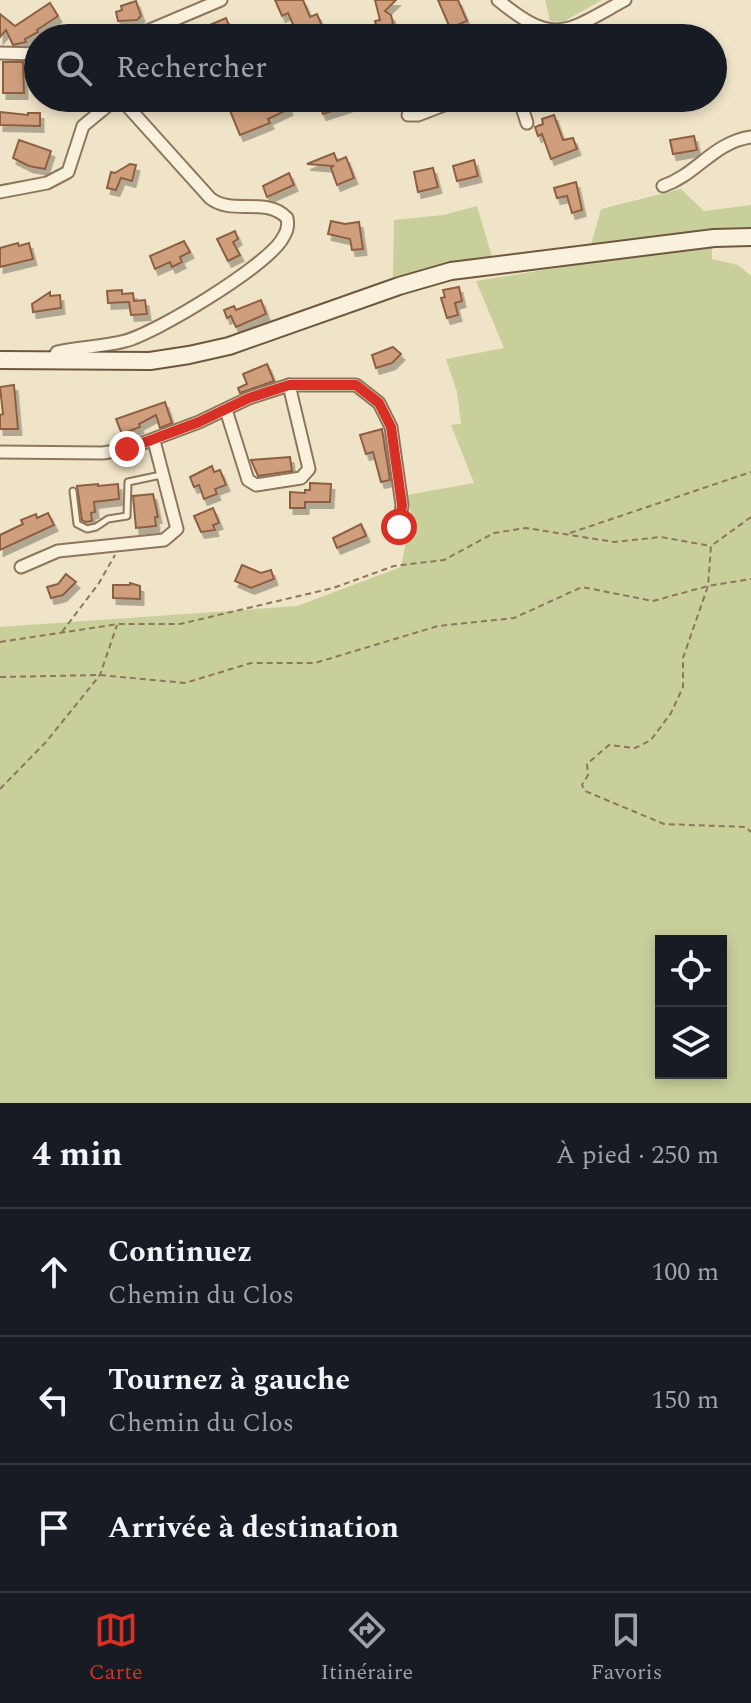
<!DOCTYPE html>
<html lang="fr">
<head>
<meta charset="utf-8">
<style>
	:root { --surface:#171b24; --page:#20242c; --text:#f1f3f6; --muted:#9ea1a6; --line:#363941; --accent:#d93025 }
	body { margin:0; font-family:Spectral,serif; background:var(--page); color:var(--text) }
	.controls { position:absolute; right:24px; bottom:24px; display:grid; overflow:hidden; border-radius:0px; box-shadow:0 4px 12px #0003 }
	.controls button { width:72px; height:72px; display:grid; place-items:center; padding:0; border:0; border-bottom:2px solid var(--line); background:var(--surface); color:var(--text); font:40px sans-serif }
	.stop { position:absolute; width:24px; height:24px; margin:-18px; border:6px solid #d93025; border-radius:50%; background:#fff }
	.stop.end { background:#d93025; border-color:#fff; box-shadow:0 2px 8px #0008 }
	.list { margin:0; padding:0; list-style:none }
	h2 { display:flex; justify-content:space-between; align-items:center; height:104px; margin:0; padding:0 32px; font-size:34px }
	h2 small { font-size:26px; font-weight:400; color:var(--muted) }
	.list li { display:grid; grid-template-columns:52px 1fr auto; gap:24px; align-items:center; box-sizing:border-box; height:128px; padding:0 32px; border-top:2px solid var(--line) }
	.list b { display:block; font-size:30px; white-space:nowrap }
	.list p { margin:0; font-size:26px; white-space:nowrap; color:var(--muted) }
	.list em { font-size:26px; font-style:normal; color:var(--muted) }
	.icon { flex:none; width:44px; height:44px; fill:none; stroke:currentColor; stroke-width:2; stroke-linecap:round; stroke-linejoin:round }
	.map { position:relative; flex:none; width:751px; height:1103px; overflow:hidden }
	.search { position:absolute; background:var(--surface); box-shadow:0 4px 12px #0003; left:24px; right:24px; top:24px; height:88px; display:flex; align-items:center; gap:20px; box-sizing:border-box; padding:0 28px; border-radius:44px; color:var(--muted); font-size:30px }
	.sheet { height:488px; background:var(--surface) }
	nav { display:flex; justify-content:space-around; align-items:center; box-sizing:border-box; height:112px; border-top:2px solid var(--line); background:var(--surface); font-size:22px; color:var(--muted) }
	nav a { display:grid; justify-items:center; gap:4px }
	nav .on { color:var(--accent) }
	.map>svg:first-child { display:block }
	.green { fill:#c9cf9b; fill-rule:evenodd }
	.building { fill:#cf9f7d; stroke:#8d5f41; stroke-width:2; filter:url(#shadow) }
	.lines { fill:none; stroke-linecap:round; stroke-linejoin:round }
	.service-casing { stroke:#8d765c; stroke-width:9 }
	.minor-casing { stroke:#8d765c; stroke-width:15 }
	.secondary-casing { stroke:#6f573f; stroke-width:20 }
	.path { stroke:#8d765c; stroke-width:2; stroke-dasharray:6 4; stroke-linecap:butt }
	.service { stroke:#faf1dc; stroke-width:5 }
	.minor { stroke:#faf1dc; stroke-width:11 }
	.secondary { stroke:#faf1dc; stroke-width:16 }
	.route { stroke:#d93025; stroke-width:10 }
</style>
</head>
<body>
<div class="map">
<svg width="751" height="1103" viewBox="0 0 751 1103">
	<defs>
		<filter id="shadow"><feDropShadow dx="3.5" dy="6" stdDeviation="0" flood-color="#0004"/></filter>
	</defs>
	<rect width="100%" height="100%" fill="#f0e4c8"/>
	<g class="green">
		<path d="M545,0H602L563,22L550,21Z"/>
		<path d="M681,189L704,211L751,205V229L712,230V259L738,265L751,276V1103H0V627L297,606L401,567L411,514L407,495L474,483L451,425L461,424L457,392L446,359L504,348L476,281L586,263L601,209ZM661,941H721V1073H661Z"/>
		<path d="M477,206L492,257L393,277L394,220L443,215Z"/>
	</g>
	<g class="building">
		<path d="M275,0H303L310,17L317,14L327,38H299L288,13L282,16Z"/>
		<path d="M375,0H396L385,11L391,15L393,23L390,26L377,30L375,21L380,20Z"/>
		<path d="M438,0H458L467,21L450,28Z"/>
		<path d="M136,1L141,16L137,20L118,21L116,12L122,10L121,6Z"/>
		<path d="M50,3L58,16L37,30L38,32L25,39L26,42L13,45L6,30L0,37V14L15,26Z"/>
		<path d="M226,18L232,33L221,38H179Z"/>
		<path d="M3,62H23L24,93H3Z"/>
		<path d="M233,98H285L289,109L268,119L270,123L240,135L226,101Z"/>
		<path d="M316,98H344L348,106L323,114Z"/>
		<path d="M0,112L28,115V113H40V126L0,125Z"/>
		<path d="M554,115L563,140L573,138L577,149L551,159L542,134L538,136L535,127L543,124L542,119Z"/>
		<path d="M694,136L697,150L673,154L670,140Z"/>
		<path d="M19,140L51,151L45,169L29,166L13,158Z"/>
		<path d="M334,153L337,161L346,157L354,178L337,185L331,168L333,166L307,164Z"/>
		<path d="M474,160L478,176L457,181L453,166Z"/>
		<path d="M130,164L136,165L132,181L121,178L116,190L107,188L111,172L115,173Z"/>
		<path d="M433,168L438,187L418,192L414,172Z"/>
		<path d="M289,173L294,185L267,197L263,186Z"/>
		<path d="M576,182L582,210L572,213L567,196L557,198L554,188Z"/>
		<path d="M331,221L345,224L359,222L363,249L352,250L350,239L328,234Z"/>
		<path d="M235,231L238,239L233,242L240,255L228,261L217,239Z"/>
		<path d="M184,241L190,252L180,257L182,262L172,267L170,262L155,269L150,256Z"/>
		<path d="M18,243L19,246L29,243L33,259L0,267V248Z"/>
		<path d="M459,287L462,301L455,303L458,315L447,318L441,298L445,297L443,290Z"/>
		<path d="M122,290V294L133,293L134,301L145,300L147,314L131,315L129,302L108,303L107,291Z"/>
		<path d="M50,292V296L60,295L61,308L33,312L32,304Z"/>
		<path d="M261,300L266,314L236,327L231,316L227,318L224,310L234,306L236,310Z"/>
		<path d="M393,347L401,354L392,363L376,368L372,355Z"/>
		<path d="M267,364L274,381L240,393L238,388L247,384L243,374Z"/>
		<path d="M14,385L18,429H0V415L3,414L0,387Z"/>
		<path d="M165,402L172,423L160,428L156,415L139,424L140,427L122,434L116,419Z"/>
		<path d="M382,429L390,480L381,482L373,452L366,454L360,435Z"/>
		<path d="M290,457L292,471L258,476L251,460Z"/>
		<path d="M212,466L214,472L220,470L226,485L215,489L217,494L204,499L199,485L194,487L190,477Z"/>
		<path d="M310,483L331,484L330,502H305V508H290V492L305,493V490H310Z"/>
		<path d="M98,484V486L118,484L119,499L94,502L95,512L91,513L92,521L85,522L82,520L77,486Z"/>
		<path d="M153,494L158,517H155L156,526L136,528L133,496Z"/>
		<path d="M213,508L219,523L213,525L215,530L201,532L194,516Z"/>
		<path d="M48,513L54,525L0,550V535L23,524L21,520L36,514L37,518Z"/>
		<path d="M361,524L366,536L337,548L333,538Z"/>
		<path d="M242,565L261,573L271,570L274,579L251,588L235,581Z"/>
		<path d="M66,574L76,582L63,595L51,598L47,587L58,584Z"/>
		<path d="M130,583L140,586V599L113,598V585H130Z"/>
	</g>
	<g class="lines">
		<defs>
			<path id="service" d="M73,491L77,524L87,529L96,527L108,519L127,516L128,482L161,475"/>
			<g id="minor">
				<path d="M498,0C555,47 566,32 625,0"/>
				<path d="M131,38L221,0"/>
				<path d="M0,53L38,54"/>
				<path d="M519,98L527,123"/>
				<path d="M408,115H418L462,98"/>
				<path d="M663,186C698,174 712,143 751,137"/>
				<path d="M0,192L47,183L68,172L83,126L117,98"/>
				<path d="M52,361L57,352C79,347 103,347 125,341C158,332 261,269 281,241C286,233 289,228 287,218C266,196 232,216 210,198L120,98"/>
				<path d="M226,410L248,480L256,485L301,478L309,469L289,385"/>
				<path d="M0,452L103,453L127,449L199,422L249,398L289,385H356L379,403L391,427L402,505L399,527"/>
				<path d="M21,567L58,551L164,540L177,529L154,441"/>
			</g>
			<path id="secondary" d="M0,360L150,361L189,355L229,346L399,286L451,271L714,238L751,237"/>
		</defs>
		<use href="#service" class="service-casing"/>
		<use href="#minor" class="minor-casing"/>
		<use href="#secondary" class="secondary-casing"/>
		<g class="path">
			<path d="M751,517L711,546L708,586L683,658V687L671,713L651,740L635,748L609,745L587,764L588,775L582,785L585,791L664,824L746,827L751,832"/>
			<path d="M570,533L751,472"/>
			<path d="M62,632L99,583L115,555"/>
			<path d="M0,642L118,624H180L333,588L394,566L444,560L494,533L526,528L614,542L661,537L711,546"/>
			<path d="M0,677L100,675L185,683L251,663H315L438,626L514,618L582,587L653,601L708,586L751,579"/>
			<path d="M0,789L46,742L100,675L117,625"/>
		</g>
		<use href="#service" class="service"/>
		<use href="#minor" class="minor"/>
		<use href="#secondary" class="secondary"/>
	</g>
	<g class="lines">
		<path class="route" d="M127,449L199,422L249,398L289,385H356L379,403L391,427L402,505L399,527"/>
	</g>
</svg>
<div class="controls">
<button><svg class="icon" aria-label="locate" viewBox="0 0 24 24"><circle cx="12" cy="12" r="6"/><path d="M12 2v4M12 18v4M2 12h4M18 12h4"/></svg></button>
<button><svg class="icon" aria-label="layers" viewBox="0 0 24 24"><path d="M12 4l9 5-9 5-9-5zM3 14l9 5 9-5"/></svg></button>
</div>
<div class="stop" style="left:399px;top:527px"></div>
<div class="stop end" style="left:127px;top:449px"></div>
<div class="search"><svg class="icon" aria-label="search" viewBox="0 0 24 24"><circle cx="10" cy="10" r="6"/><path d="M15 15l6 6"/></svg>Rechercher</div>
</div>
<section class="sheet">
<h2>4 min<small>À pied · 250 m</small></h2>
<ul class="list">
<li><svg class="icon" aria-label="ahead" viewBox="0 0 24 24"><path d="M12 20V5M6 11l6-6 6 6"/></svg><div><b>Continuez</b><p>Chemin du Clos</p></div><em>100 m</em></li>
<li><svg class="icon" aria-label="left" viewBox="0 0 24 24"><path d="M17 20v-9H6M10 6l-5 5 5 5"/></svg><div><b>Tournez à gauche</b><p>Chemin du Clos</p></div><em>150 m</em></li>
<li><svg class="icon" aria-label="arrive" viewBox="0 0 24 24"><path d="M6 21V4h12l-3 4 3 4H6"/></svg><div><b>Arrivée à destination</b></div></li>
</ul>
</section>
<nav>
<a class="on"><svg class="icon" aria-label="map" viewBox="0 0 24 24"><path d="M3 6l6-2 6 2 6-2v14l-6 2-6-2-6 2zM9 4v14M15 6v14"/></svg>Carte</a>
<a><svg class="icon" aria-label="directions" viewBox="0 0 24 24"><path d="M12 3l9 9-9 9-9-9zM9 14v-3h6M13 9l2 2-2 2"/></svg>Itinéraire</a>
<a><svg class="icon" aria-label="saved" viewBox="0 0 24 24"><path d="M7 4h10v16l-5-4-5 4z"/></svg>Favoris</a>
</nav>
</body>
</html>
